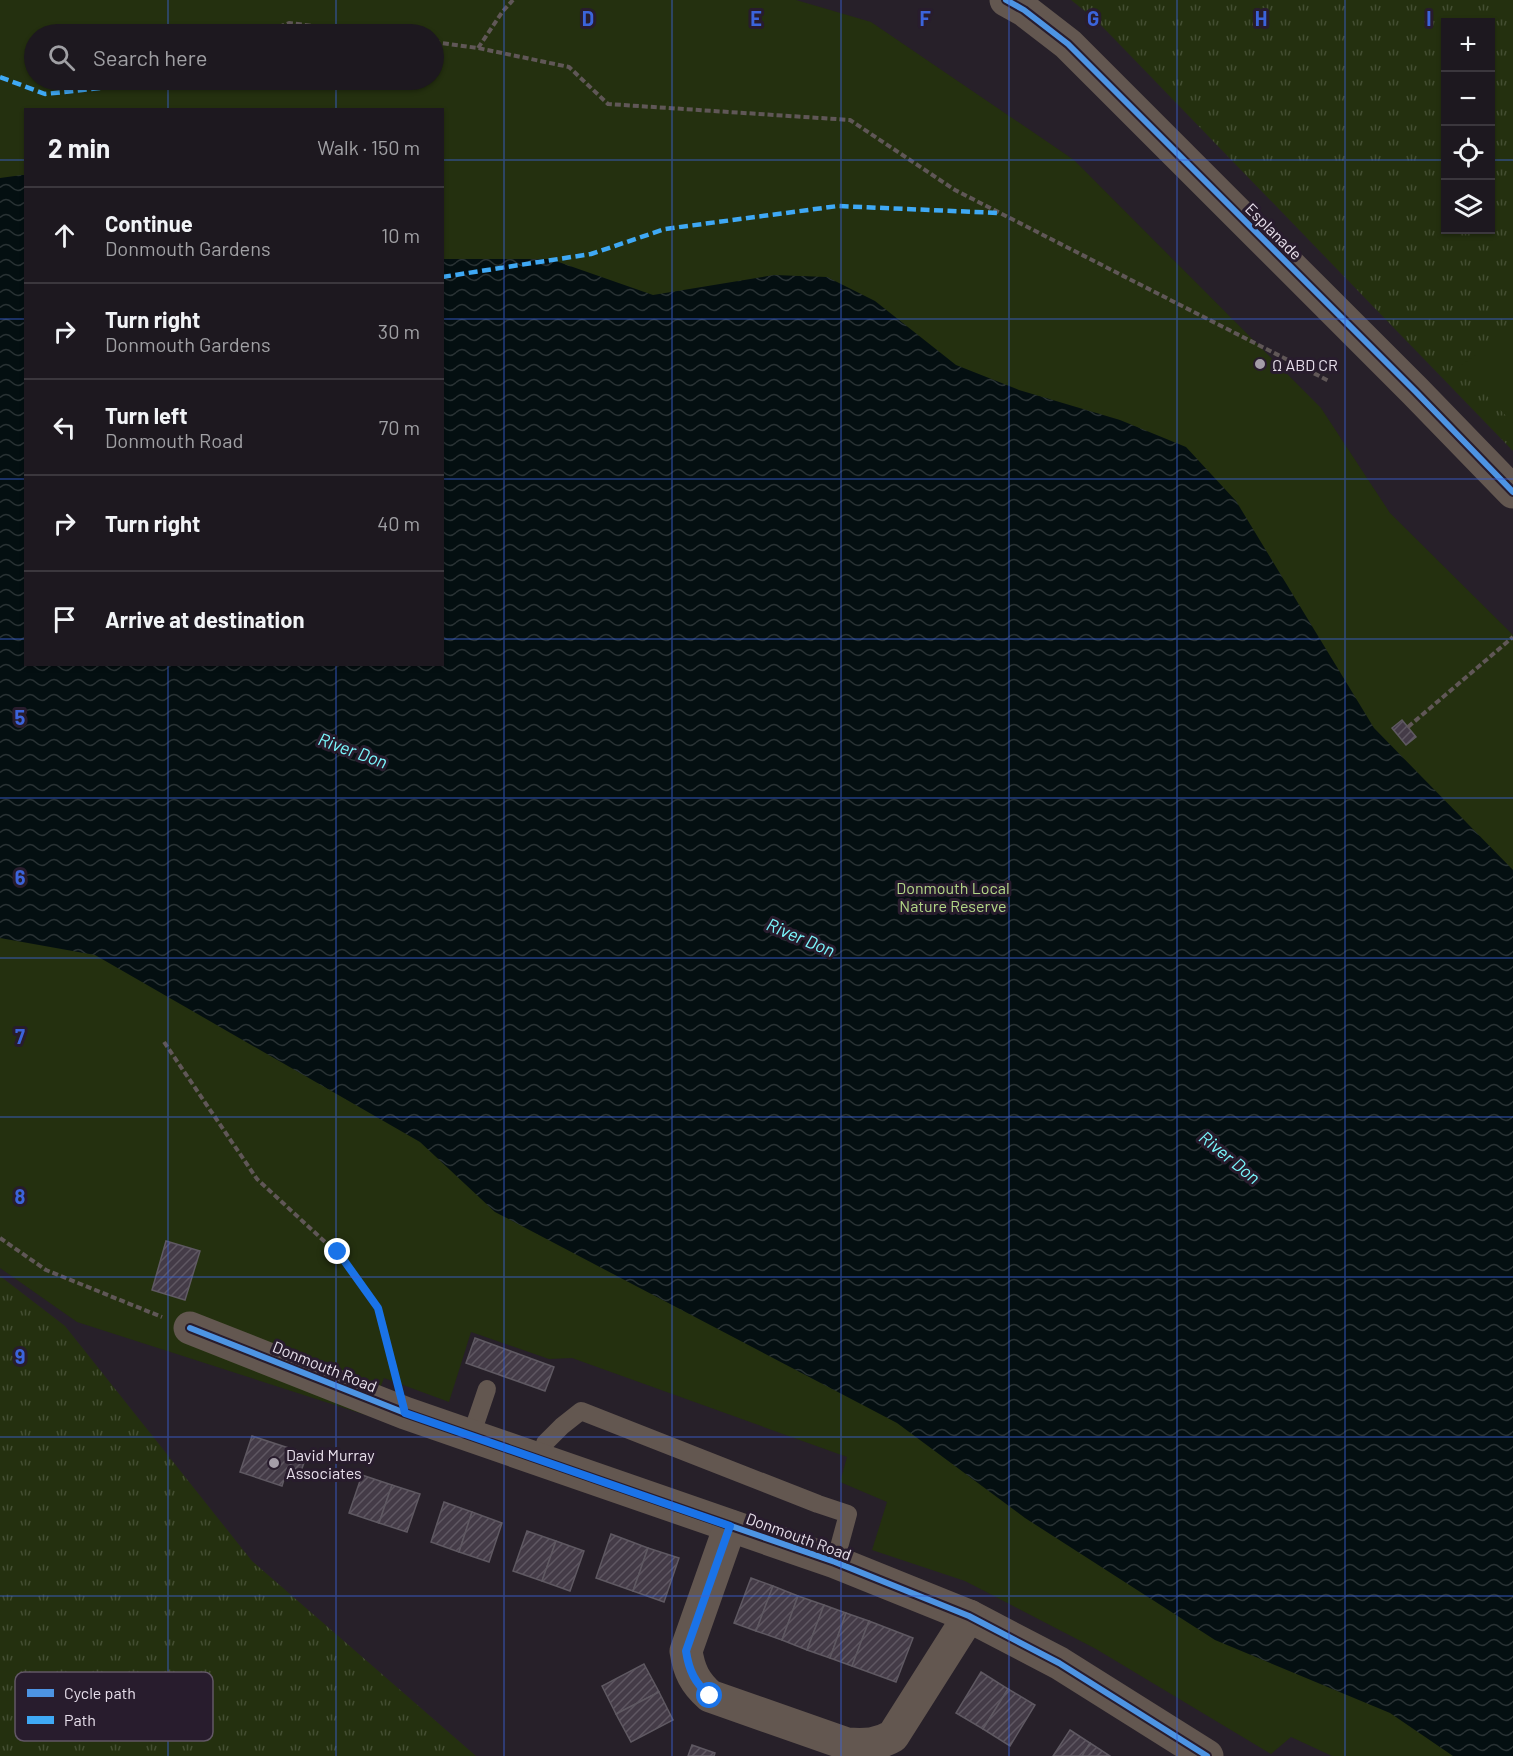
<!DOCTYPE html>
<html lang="en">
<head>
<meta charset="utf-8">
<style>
	:root { --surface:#1d181f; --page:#252128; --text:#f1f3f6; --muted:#a0a0a4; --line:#3b373d }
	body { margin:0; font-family:Barlow,sans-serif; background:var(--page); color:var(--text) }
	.controls { position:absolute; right:18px; top:18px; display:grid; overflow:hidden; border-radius:0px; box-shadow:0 2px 4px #0004 }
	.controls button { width:54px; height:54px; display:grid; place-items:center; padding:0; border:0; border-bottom:2px solid var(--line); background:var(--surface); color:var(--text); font:30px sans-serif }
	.stop { position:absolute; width:18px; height:18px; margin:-14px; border:4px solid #1a73e8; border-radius:50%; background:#fff }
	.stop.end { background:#1a73e8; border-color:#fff; box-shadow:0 2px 6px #0008 }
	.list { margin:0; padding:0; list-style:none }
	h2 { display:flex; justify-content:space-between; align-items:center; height:78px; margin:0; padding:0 24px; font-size:26px }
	h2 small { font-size:20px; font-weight:400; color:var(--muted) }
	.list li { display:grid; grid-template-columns:39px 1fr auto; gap:18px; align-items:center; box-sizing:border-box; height:96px; padding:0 24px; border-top:2px solid var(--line) }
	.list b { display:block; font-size:22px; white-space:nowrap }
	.list p { margin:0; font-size:20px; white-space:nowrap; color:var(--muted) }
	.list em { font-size:20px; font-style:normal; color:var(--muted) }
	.icon { flex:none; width:33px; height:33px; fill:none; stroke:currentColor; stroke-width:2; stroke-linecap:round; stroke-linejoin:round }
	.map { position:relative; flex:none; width:1513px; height:1756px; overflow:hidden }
	.search { position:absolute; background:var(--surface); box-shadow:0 2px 4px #0004; left:24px; top:24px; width:420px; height:66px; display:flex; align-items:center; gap:15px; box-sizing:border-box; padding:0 21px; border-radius:33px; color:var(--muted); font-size:22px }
	.panel { position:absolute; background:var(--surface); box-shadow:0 2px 4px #0004; left:24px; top:108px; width:420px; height:558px; border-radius:0px }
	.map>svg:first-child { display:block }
	.grass { fill:url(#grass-tufts); fill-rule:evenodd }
	.park { fill:#24300f; fill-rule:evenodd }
	.water { fill:url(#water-waves) }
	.building { fill:url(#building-hatch); stroke:#5f5962; stroke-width:1.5 }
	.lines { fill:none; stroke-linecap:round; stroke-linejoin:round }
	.path { stroke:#605757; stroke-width:4; stroke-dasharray:6 3; stroke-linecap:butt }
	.service { stroke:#635750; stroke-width:18 }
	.minor { stroke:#635750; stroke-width:33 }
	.tertiary { stroke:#635750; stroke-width:33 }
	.quiet { stroke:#3fa9f5; stroke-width:4.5; stroke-dasharray:9 4.5; stroke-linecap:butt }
	.cycleway-casing { stroke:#281c2d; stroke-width:10 }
	.cycleway { stroke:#4d94e3; stroke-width:6 }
	.route { stroke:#1a73e8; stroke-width:8 }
	.grid { fill:none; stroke:#3b64db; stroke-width:1.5; stroke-opacity:0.55 }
	.poi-dot { fill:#a49da8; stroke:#281c2d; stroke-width:2 }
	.labels { text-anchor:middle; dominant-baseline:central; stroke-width:6; stroke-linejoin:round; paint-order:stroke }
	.street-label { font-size:16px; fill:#e8e0ec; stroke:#281c2d }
	.poi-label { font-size:16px; fill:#e8e0ec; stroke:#281c2d; text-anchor:start }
	.park-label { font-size:16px; fill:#b3d787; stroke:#281c2d }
	.water-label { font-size:18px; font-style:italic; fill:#7af7fd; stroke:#281c2d }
	.key { fill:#281c2d; stroke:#625766; stroke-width:1.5 }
	.key-label { font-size:16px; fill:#e8e0ec }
	.grid-label { font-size:20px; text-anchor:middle; font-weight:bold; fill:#3b64db; stroke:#281c2d; stroke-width:6; stroke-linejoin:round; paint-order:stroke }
</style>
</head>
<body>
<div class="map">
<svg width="1513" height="1756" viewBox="0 0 1513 1756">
	<defs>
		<pattern id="grass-tufts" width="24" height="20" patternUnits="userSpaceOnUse" patternTransform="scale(1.5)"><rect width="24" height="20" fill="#24300f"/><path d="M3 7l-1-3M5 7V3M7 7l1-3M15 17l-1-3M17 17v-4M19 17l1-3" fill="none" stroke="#444e32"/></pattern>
		<pattern id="water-waves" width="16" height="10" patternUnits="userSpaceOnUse" patternTransform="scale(1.5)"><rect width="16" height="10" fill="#040f11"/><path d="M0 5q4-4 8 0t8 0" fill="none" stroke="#293234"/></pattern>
		<pattern id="building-hatch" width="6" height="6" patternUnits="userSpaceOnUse" patternTransform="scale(1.5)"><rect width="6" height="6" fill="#443b47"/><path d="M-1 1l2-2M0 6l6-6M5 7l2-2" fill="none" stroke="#5f5762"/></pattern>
	</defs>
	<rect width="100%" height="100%" fill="#272029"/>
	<g class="grass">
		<path d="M1071,0H1513V451L1095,19ZM1446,22H1490V230H1446Z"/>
		<path d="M0,1276L65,1326L252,1561L476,1756H0Z"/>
	</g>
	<g class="park">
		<path d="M0,0H796L871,22L1074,160L1321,408L1390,513L1513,635V1756H1332L1291,1737L1271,1754L1096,1649L965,1581L872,1550L887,1502L840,1482L847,1457L572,1358L549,1359L471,1332L449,1402L384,1378L369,1416L77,1322L0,1268ZM34,34H434V80H34ZM26,110H442V664H26Z"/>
		<path d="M1513,320V423L1459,367L1478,353Z"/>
	</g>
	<path class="water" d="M22,175H26V664H442L443,259H550L653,295L774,275L827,277L875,301L956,365L1019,390L1120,420L1186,447L1236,501L1374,728L1513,870V1756H1453L1390,1713L1215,1640L1025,1518L897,1423L495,1212L420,1142L95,955L0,938V178Z"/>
	<g class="building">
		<path d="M1402,720L1416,737L1406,745L1392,728Z"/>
		<path d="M166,1241L200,1251L185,1300L152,1290Z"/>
		<path d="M475,1338L554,1367L545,1391L466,1363Z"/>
		<path d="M252,1436L307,1454L299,1477L286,1473L282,1486L240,1472Z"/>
		<path d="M362,1475L392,1485L379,1523L349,1513Z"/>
		<path d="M392,1485L420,1494L407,1532L379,1523Z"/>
		<path d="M444,1502L472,1512L459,1552L431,1542Z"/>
		<path d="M472,1512L502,1523L489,1562L459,1552Z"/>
		<path d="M527,1531L556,1541L542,1581L513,1571Z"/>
		<path d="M611,1534L648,1548L633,1591L596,1578Z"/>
		<path d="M556,1541L584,1551L570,1591L542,1581Z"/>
		<path d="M648,1548L679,1558L664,1602L633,1591Z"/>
		<path d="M751,1578L773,1586L756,1631L734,1623Z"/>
		<path d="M773,1586L798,1596L782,1640L756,1631Z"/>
		<path d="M798,1596L824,1605L807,1650L782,1640Z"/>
		<path d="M824,1605L846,1613L830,1658L807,1650Z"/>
		<path d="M846,1613L869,1621L852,1666L830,1658Z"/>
		<path d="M869,1621L913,1638L896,1682L852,1666Z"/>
		<path d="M644,1664L659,1692L616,1714L602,1686Z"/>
		<path d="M981,1672L1008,1689L983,1729L956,1713Z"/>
		<path d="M1008,1689L1035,1705L1010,1746L983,1729Z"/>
		<path d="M659,1692L673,1720L631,1742L616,1714Z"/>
		<path d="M1070,1730L1090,1743L1082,1756H1053Z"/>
		<path d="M1090,1743L1110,1756H1082Z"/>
		<path d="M692,1745L715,1753L714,1756H688Z"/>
	</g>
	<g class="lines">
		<g class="path">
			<path d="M262,34L289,23L377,34"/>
			<path d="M434,42L478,48L569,67L608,104L850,120L955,190L1329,381"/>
			<path d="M478,48L503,11L513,0"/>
			<path d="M148,83L157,80"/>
			<path d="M1408,727L1513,637"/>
			<path d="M164,1042L257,1179L337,1253L378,1308L395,1373"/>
			<path d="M0,1238L46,1270L162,1317"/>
		</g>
		<g class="service">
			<path d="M471,1436L487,1389"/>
			<path d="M543,1461L545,1443L562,1426L581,1411L818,1504L848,1514L835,1562"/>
		</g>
		<g class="minor">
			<path d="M190,1328L405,1413L835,1562L969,1616L1059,1663L1207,1756"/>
			<path d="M730,1526L686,1651C689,1671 695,1683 710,1696L847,1744C865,1745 878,1745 893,1736L969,1616"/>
		</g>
		<path class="tertiary" d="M1006,0L1024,10L1068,44L1415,391L1513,492"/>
		<g class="quiet">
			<path d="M0,77L45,94L148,83"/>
			<path d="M442,277L591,254L665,229L838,206L999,213"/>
		</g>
		<defs>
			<g id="cycleway">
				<path d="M1006,0L1024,10L1068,44L1415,391L1513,492"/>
				<path d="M190,1328L405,1413L835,1562L969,1616L1059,1663L1207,1756"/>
			</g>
		</defs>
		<use href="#cycleway" class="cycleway-casing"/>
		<use href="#cycleway" class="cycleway"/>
	</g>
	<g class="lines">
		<path class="route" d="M338,1252L378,1308L405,1413L730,1526L686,1651C689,1671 695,1683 710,1696"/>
	</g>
	<path class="grid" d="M168,0V34M336,0V34M504,0V1756M672,0V1756M841,0V1756M1009,0V1756M1177,0V1756M1345,0V1756M168,80V110M336,80V110M0,160H26M442,160H1446M1490,160H1513M0,319H26M442,319H1513M0,479H26M442,479H1513M0,639H26M442,639H1513M168,664V1756M336,664V1756M0,798H1513M0,958H1513M0,1117H1513M0,1277H1513M0,1437H1513M0,1596H1513"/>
	<g class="poi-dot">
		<circle cx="1260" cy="364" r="6"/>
		<circle cx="274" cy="1463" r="6"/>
	</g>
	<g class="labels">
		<g class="street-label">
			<text transform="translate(1274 231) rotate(45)">Esplanade</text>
			<text transform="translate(325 1366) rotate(22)">Donmouth Road</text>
			<text transform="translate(799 1536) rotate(20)">Donmouth Road</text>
		</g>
		<g class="poi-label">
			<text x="1272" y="364">Ω ABD CR</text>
			<text x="286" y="1454">David Murray<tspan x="286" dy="18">Associates</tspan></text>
		</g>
		<g class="park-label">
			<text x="953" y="887">Donmouth Local<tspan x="953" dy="18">Nature Reserve</tspan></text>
		</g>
		<g class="water-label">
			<text transform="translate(353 750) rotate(20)">River Don</text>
			<text transform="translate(801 937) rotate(23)">River Don</text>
			<text transform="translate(1230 1157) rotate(39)">River Don</text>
		</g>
	</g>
	<rect x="15" y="1672" width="198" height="69" rx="9" class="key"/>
	<rect x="27" y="1689" width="27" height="8" fill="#4d94e3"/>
	<rect x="27" y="1716" width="27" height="8" fill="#3fa9f5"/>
	<g class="key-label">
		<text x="64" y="1699">Cycle path</text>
		<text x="64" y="1726">Path</text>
	</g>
	<g class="grid-label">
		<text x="588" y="26">D</text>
		<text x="756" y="26">E</text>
		<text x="925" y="26">F</text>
		<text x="1093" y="26">G</text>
		<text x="1261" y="26">H</text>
		<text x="1429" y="26">I</text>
		<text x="20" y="725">5</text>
		<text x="20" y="885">6</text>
		<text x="20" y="1044">7</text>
		<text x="20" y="1204">8</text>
		<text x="20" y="1364">9</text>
	</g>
</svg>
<div class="controls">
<button>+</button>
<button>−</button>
<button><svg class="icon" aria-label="locate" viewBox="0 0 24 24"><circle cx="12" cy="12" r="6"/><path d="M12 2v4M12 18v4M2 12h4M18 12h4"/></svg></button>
<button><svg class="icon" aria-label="layers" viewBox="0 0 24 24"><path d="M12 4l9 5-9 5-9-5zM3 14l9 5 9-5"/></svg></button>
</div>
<div class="stop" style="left:710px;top:1696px"></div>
<div class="stop end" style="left:338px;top:1252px"></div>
<div class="search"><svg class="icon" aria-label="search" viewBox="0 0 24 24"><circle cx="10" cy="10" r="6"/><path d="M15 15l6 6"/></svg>Search here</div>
<section class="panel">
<h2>2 min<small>Walk · 150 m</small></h2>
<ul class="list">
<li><svg class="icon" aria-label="ahead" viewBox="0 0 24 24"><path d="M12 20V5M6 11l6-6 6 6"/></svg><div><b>Continue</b><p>Donmouth Gardens</p></div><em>10 m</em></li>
<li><svg class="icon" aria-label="right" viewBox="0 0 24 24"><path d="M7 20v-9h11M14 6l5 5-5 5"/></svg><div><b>Turn right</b><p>Donmouth Gardens</p></div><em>30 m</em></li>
<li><svg class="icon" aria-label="left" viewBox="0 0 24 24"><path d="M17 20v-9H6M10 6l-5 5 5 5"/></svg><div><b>Turn left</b><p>Donmouth Road</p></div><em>70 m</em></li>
<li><svg class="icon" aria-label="right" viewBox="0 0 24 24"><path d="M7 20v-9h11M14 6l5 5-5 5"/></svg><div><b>Turn right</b></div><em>40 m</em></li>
<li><svg class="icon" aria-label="arrive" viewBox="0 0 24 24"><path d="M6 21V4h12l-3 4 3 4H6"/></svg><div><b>Arrive at destination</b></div></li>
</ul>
</section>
</div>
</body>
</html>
